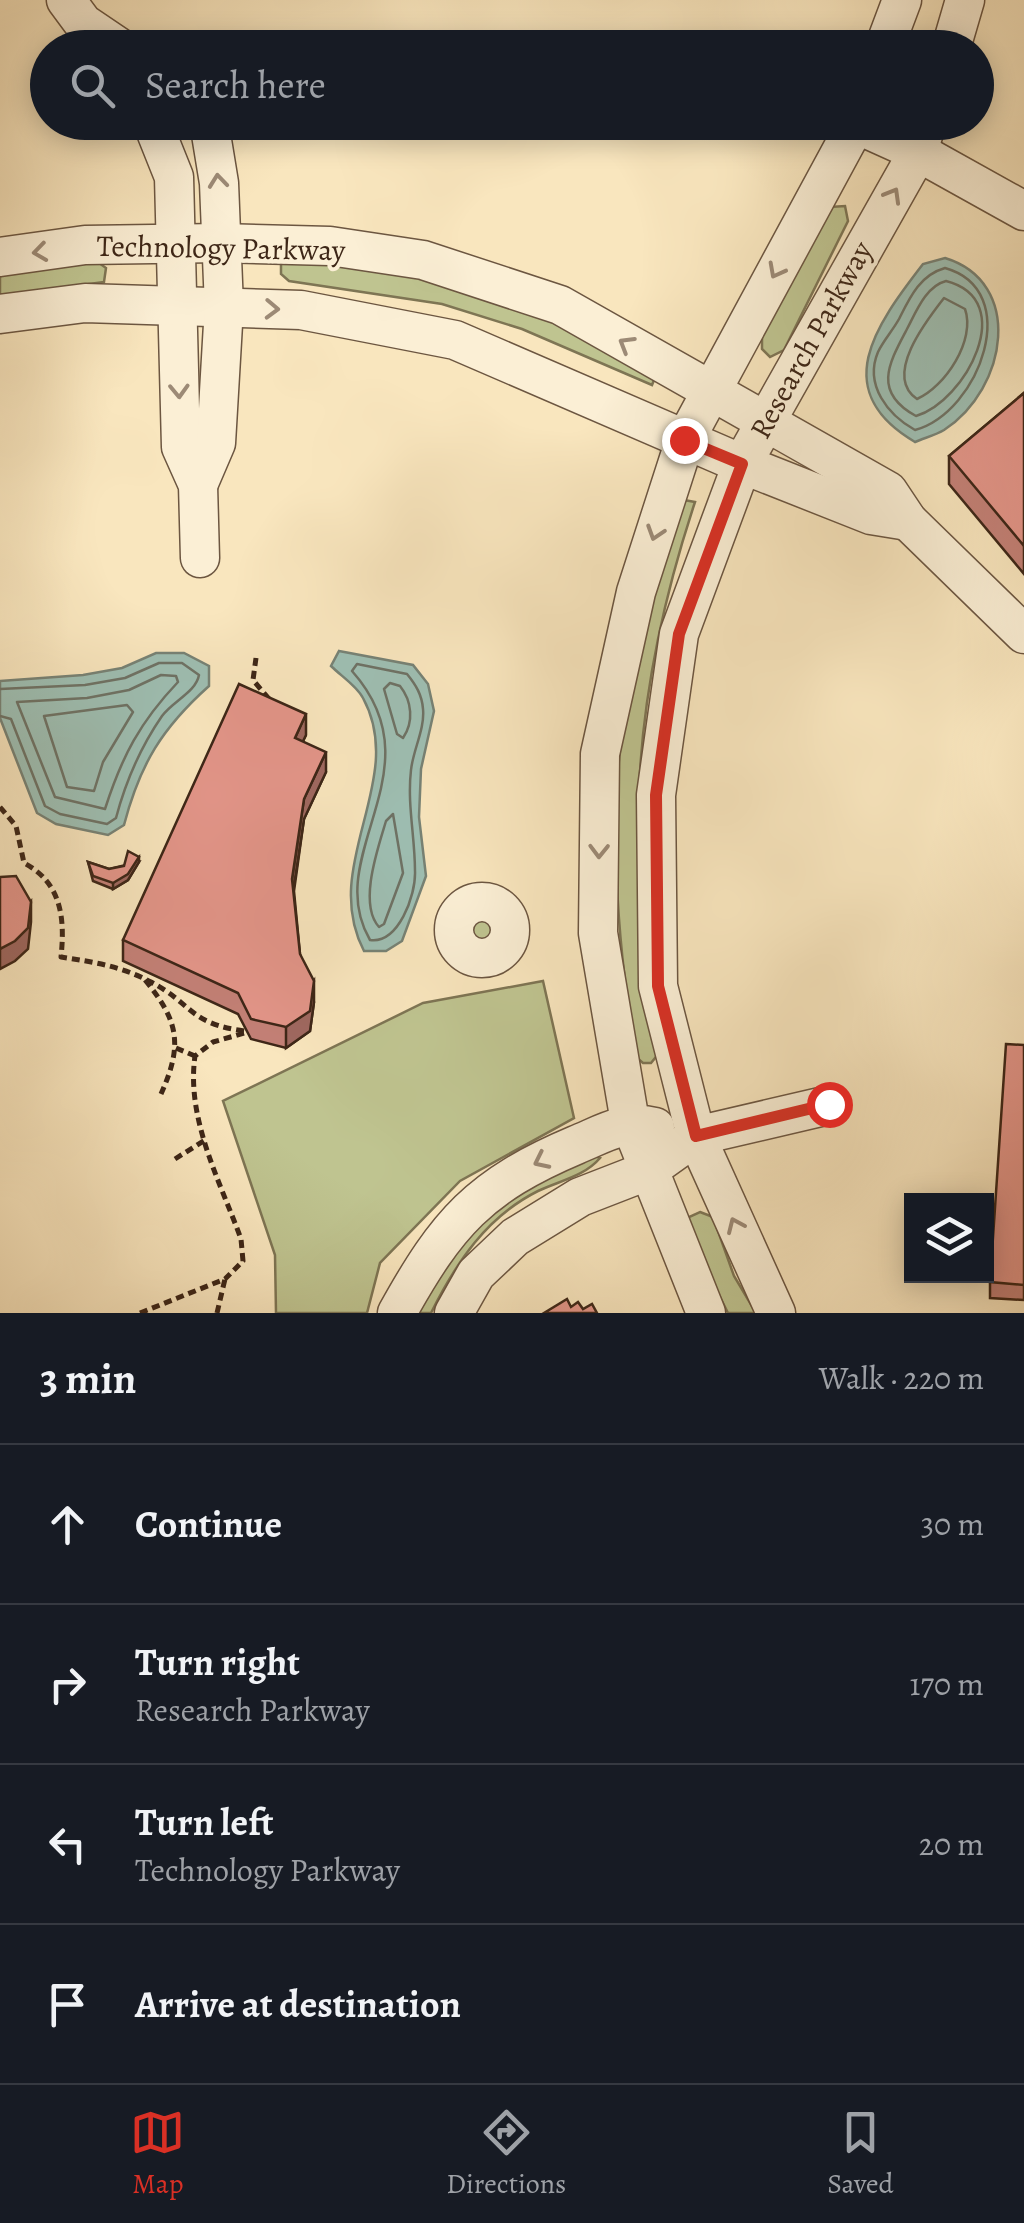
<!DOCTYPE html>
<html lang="en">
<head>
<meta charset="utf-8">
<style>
	:root { --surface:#171b24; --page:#20242c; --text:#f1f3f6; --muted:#9ea1a6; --line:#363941; --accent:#d93025 }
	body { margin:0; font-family:Alegreya,serif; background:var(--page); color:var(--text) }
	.controls { position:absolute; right:30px; bottom:30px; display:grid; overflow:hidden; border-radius:0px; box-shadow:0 5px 25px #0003 }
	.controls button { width:90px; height:90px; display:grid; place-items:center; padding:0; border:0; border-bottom:2px solid var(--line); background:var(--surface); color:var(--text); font:50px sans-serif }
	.stop { position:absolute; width:30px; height:30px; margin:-22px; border:8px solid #d93025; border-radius:50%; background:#fff }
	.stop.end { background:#d93025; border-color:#fff; box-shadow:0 2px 10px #0008 }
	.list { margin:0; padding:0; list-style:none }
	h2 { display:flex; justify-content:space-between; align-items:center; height:130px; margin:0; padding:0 40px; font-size:42px }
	h2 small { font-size:32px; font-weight:400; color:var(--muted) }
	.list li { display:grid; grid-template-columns:65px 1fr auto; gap:30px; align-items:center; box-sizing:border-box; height:160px; padding:0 40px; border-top:2px solid var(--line) }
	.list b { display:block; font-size:38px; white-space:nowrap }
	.list p { margin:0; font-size:32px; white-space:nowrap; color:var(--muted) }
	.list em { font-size:32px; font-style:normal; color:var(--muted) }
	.icon { flex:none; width:55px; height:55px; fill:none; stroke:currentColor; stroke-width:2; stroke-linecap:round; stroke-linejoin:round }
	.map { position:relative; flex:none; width:1024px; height:1313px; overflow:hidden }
	.search { position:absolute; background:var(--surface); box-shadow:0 5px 25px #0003; left:30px; right:30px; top:30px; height:110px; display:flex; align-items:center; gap:25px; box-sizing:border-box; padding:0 35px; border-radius:55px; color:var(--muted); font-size:38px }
	.sheet { height:770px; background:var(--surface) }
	nav { display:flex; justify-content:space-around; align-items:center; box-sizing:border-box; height:140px; border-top:2px solid var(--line); background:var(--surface); font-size:28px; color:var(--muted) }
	nav a { display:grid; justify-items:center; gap:5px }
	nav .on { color:var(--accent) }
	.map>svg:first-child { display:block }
	.green { fill:#bfc490; stroke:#7e7554; stroke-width:2.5 }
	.water { fill:#9ebfb3; stroke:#778275; stroke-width:2.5 }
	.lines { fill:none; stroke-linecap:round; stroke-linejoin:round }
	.shore { stroke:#6e7265; stroke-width:2.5 }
	.minor-casing { stroke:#6c5641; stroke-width:41 }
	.path { stroke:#3d2617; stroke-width:5; stroke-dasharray:8 5; stroke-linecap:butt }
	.minor { stroke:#fbefd5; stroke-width:38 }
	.wall { fill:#c38076; stroke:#3d2617; stroke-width:2.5 }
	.shaded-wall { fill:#9f6860; stroke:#3d2617; stroke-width:2.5 }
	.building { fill:#e39589; stroke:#3d2617; stroke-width:2.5 }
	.oneway { stroke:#9c8a76 }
	.route { stroke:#d93025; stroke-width:12 }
	.labels { text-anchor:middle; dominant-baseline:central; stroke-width:8; stroke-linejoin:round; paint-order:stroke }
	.street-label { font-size:30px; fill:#3d2617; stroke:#fbefd5 }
</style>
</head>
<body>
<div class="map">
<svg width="1024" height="1313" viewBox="0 0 1024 1313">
	<rect width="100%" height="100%" fill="#f9e6be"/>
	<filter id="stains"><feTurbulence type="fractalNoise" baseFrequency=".002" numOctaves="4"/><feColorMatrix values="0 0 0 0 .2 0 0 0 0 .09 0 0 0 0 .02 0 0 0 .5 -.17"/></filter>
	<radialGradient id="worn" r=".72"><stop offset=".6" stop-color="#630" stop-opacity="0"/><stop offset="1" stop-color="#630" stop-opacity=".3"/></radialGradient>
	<g class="green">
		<path d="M845,206L848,221L784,350L770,357L762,349V335L830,207Z"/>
		<path d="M293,251L495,293L656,375L652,385L522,329L442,304L289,281L281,274V258Z"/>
		<path d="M95,260L106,268L104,282L0,296V274Z"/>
		<path d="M684,500L695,502C658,614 634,737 639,855C642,921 652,988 659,1053L651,1063H643L636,1057C614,926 606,792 633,660C644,606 668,552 684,500Z"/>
		<circle cx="483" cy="932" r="21"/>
		<path d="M543,981L574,1118L460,1181L380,1263L367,1313H276L275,1255L223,1101L423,1003Z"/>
		<path d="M590,1154L600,1158C585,1176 559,1181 538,1191C486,1217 456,1263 431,1313H417L433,1275L497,1204Z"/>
		<path d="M700,1212L713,1217L734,1276L756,1313H728L687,1231L689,1217Z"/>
	</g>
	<g class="water">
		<path d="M945,258C1024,282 1008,388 944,430C936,435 924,438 915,442C828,391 875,326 923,264Z"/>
		<path d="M339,651L413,665L428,684L434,711L421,769L419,817L426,876L402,941L386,951H364C319,864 408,781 363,698C357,686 341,676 331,666Z"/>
		<path d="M156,653H184L209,666V686C162,728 140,764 124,825L108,835L56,824L37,813L0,718V681L83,675L122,668Z"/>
	</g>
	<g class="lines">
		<g class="shore">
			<path d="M945,268C1024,290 980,412 915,430C888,415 864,385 878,352C883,341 893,330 899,319C910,297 920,275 945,268Z"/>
			<path d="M946,281C1020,300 965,402 916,416C872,392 889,363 907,329C916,312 926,286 946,281Z"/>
			<path d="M944,298L965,309C976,340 945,387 917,399C883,376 926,321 944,298Z"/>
			<path d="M357,664L407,674C416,685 422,695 423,709C425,729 413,750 411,770C407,804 415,837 415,871C416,896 398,944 370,940C320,854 440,770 352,671Z"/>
			<path d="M161,675L176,676L178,682C140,722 122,756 105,809L55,797L17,702L87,698L129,690Z"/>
			<path d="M390,683L400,686C412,701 414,722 403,738L397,734L384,689Z"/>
			<path d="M0,689L85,685L125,678L159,663H182L199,675C196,692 173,701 162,716C140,748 126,780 116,818L107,824L60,814L45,806L11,719L0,716"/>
			<path d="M127,705L133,712L103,762L94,791L67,787L44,716Z"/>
			<path d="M393,814L403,873L384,924L379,927C358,904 378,848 386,821Z"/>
		</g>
		<defs>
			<g id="minor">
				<path d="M66,0L83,23L120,48"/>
				<path d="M884,48L902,0"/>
				<path d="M951,48L965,0"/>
				<path d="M152,122L174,177L181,447L198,485L200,558"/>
				<path d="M856,124L918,152L1024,211"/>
				<path d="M0,257L85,245L221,243L330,246L423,260L560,305L888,491L908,521L1024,634"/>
				<path d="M0,314L85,303L301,310L455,340L742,464L871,515L908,521"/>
				<path d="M198,485L216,443L224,307L219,183L209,122"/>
				<circle cx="482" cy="930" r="28"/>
				<path d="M397,1313C447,1223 479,1186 576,1145C605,1133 624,1120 655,1127"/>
				<path d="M454,1313L476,1274L515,1237L580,1197L647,1171L696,1136L829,1105"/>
				<path d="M706,1313L630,1122L598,933L600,754L636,592L685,440L857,122"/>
				<path d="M776,1313L696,1136L658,986L656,795L679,634L742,464L918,152L927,122"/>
			</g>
		</defs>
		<use href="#minor" class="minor-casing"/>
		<g class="path">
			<path d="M256,658L253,680L269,699"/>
			<path d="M0,807L16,826L24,863C62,883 65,919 61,957C93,962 121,966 151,982C193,1004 189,1024 245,1031"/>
			<path d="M145,980C179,1021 183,1045 161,1094"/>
			<path d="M176,1048L195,1056"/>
			<path d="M175,1159L205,1140"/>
			<path d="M140,1313L225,1279L243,1261L241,1239C220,1181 186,1119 195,1056L213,1042L248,1032"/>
			<path d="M217,1313L225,1279"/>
		</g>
		<use href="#minor" class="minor"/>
	</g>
	<g class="wall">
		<path d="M1024,393V574L949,484V456Z"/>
		<path d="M306,735L303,741L326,772L304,819L294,891L300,954L314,1002L310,1031L286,1048L251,1039L238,1014L123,961V940Z"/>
		<path d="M88,862L109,869L139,862L128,880L113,889L93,881Z"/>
		<path d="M1024,1045V1300L990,1298V1282Z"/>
	</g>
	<g class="shaded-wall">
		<path d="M306,714V735L295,758V738Z"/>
		<path d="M326,752V772L304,819L292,899V879L304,799Z"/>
		<path d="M139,857V862L128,880L113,889V883Z"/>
		<path d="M31,902V922L28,949L15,961L0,969V949Z"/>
		<path d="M314,981V1002L310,1031L286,1048V1027Z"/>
	</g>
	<g class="building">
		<path d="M1024,393V546L949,456Z"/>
		<path d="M239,684L306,714L295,738L326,752L304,799L292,879L300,954L314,981L310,1011L286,1027L251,1019L238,993L123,940Z"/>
		<path d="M128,851L139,857L128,874L113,883L93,876L88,862L109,869L124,866Z"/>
		<path d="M16,876L31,902L28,928L15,941L0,949V877Z"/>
		<path d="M1006,1044L1024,1045V1285L990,1282Z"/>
		<path d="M567,1299L571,1307L578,1302L583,1309L592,1304L597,1313H544Z"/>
	</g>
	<defs><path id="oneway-chevron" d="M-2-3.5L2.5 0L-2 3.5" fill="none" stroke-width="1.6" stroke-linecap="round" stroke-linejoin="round" transform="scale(2.5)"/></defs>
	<g class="oneway">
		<use href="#oneway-chevron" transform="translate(218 181) rotate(-96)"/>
		<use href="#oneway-chevron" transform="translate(893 195) rotate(-60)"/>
		<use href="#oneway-chevron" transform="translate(40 252) rotate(172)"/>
		<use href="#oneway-chevron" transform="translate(776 271) rotate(118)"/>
		<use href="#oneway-chevron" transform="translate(272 309) rotate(2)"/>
		<use href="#oneway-chevron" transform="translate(626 344) rotate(-149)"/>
		<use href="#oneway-chevron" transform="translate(179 391) rotate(88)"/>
		<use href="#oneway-chevron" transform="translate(655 533) rotate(108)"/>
		<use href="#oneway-chevron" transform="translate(599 851) rotate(91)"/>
		<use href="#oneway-chevron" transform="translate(541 1161) rotate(154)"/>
		<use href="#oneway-chevron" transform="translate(735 1225) rotate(-114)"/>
	</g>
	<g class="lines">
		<path class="route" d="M684,440L742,464L679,634L656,795L658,986L696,1136L829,1104"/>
	</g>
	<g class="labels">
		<g class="street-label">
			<text transform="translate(221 248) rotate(1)">Technology Parkway</text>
			<text transform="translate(811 340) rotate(-61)">Research Parkway</text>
		</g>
	</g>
	<rect width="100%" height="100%" filter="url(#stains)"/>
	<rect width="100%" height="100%" fill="url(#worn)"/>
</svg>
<div class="controls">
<button><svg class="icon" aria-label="layers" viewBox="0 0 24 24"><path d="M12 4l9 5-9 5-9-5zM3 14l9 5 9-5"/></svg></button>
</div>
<div class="stop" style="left:829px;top:1104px"></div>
<div class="stop end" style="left:684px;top:440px"></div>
<div class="search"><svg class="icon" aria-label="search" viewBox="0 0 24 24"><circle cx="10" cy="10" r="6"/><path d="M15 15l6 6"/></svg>Search here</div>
</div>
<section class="sheet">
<h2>3 min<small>Walk · 220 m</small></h2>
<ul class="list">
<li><svg class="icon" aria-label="ahead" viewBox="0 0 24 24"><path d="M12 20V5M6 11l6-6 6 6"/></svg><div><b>Continue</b></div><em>30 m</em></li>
<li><svg class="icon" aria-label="right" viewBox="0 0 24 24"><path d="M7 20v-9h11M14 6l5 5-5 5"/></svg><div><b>Turn right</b><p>Research Parkway</p></div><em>170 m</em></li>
<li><svg class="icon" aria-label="left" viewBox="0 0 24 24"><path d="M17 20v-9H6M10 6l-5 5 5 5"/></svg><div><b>Turn left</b><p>Technology Parkway</p></div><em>20 m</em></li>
<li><svg class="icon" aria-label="arrive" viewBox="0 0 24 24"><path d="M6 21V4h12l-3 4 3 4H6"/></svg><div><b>Arrive at destination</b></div></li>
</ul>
</section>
<nav>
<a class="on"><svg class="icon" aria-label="map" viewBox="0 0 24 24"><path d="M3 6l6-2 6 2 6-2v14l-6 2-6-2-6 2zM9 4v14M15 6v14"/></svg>Map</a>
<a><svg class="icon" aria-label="directions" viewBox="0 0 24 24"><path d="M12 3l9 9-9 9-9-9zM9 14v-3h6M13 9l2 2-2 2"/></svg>Directions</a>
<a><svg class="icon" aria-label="saved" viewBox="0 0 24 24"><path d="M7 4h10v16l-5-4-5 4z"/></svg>Saved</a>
</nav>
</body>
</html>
